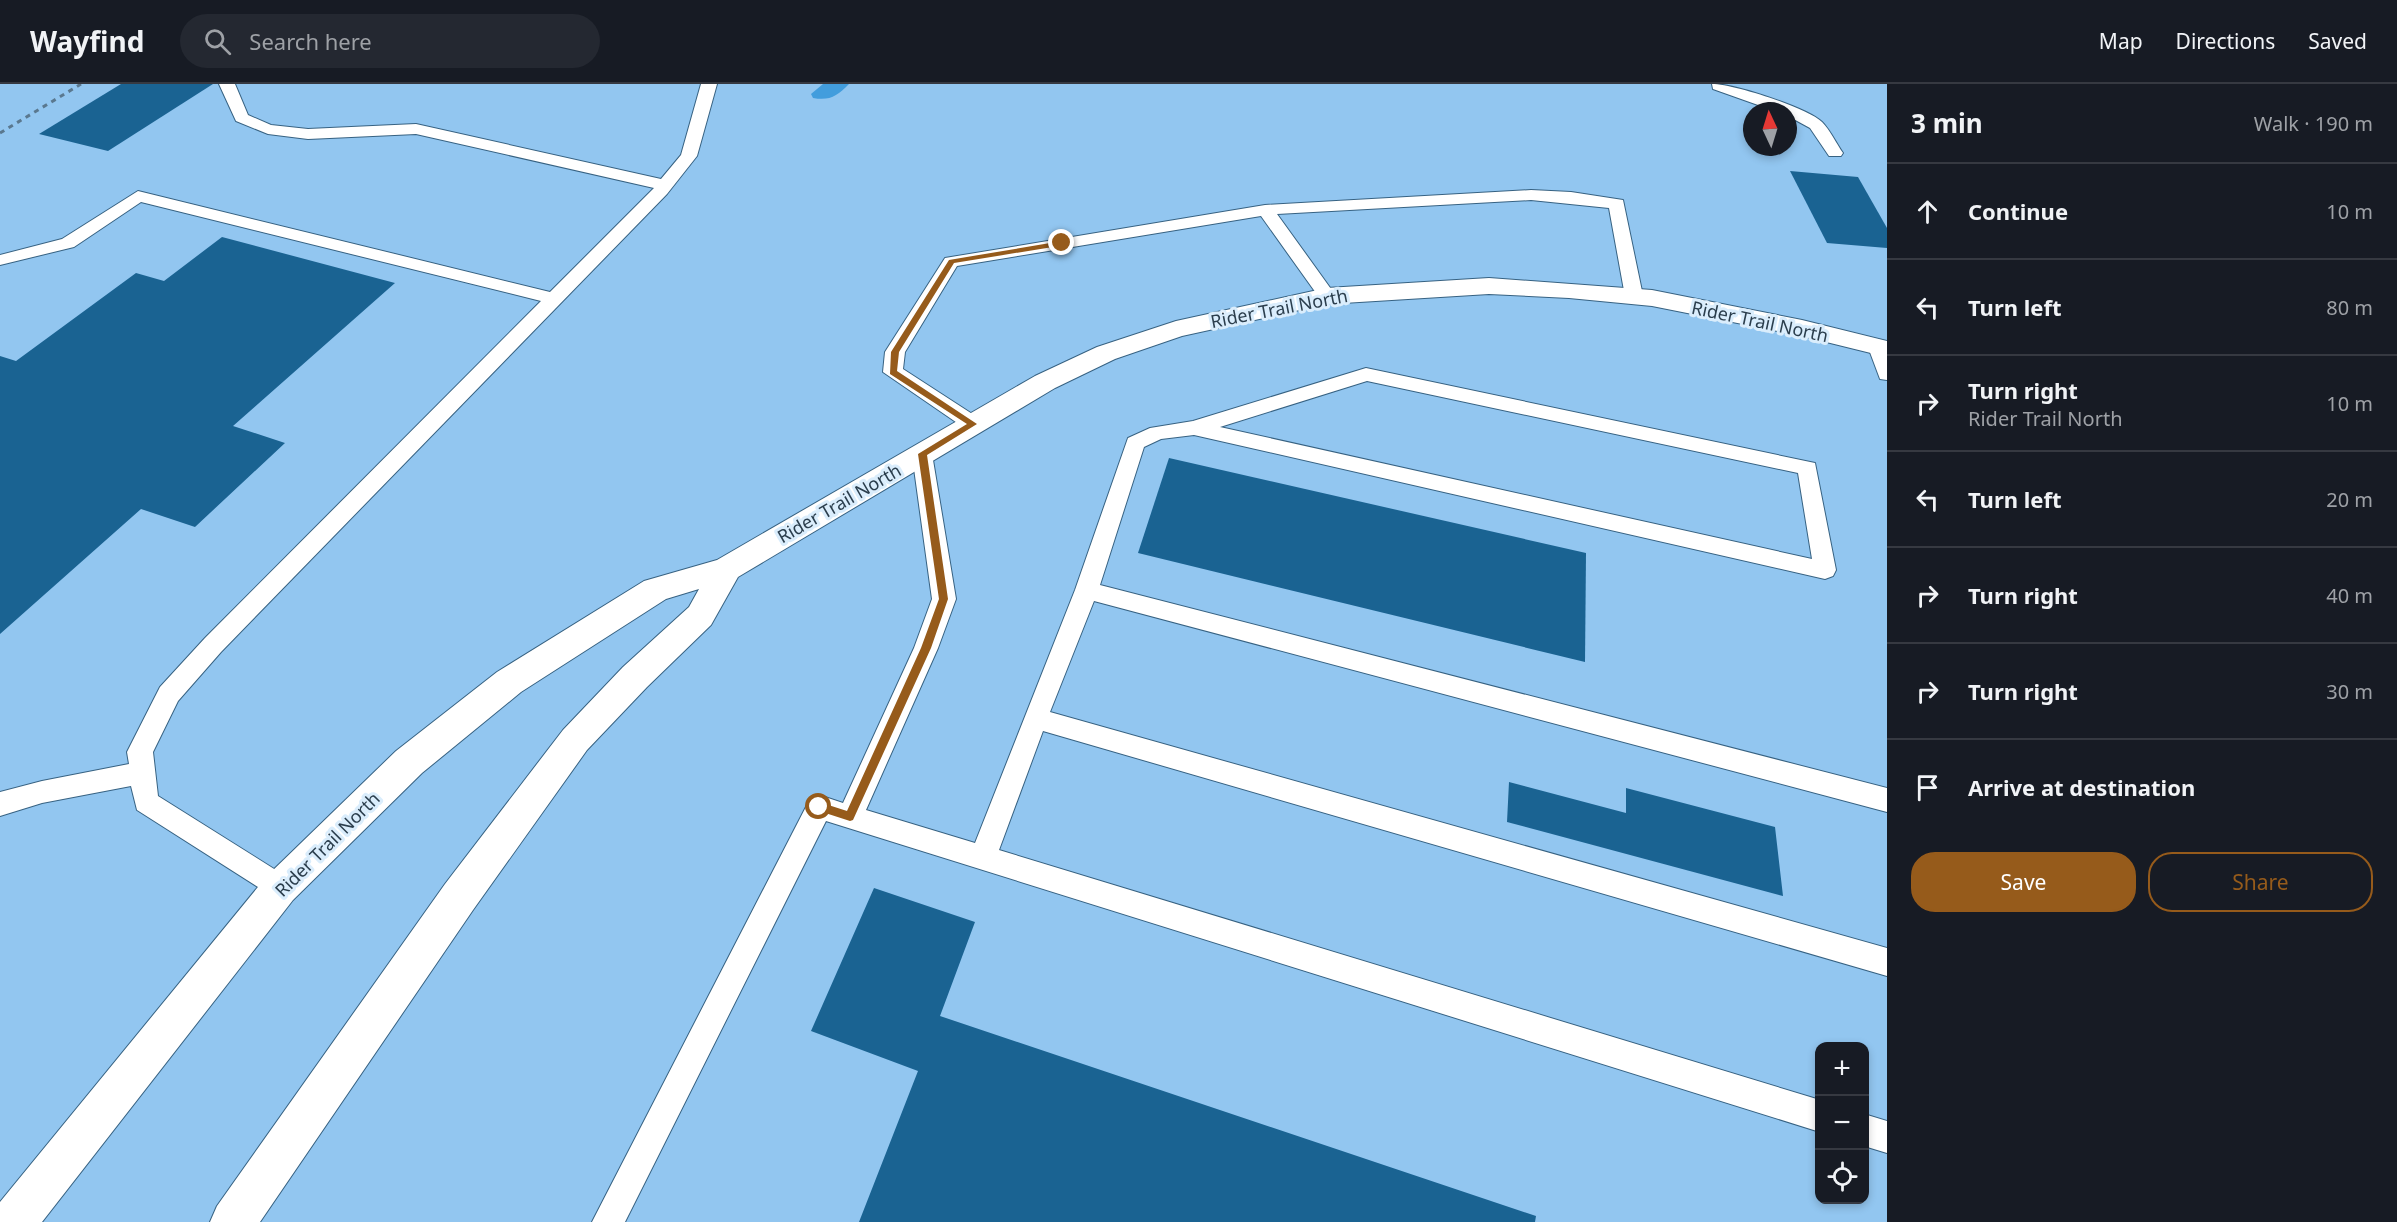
<!DOCTYPE html>
<html lang="en">
<head>
<meta charset="utf-8">
<style>
	:root { --surface:#171b24; --page:#242831; --text:#f1f3f6; --muted:#9ea1a6; --line:#363941; --accent:#965b1b }
	body { margin:0; font-family:"Noto Sans",sans-serif; background:var(--page); color:var(--text) }
	.controls { position:absolute; right:18px; bottom:18px; display:grid; overflow:hidden; border-radius:12px; box-shadow:0 3px 9px #0003 }
	.controls button { width:54px; height:54px; display:grid; place-items:center; padding:0; border:0; border-bottom:2px solid var(--line); background:var(--surface); color:var(--text); font:30px sans-serif }
	.compass { position:absolute; left:1743px; top:18px; width:54px; height:54px; border-radius:50%; background:var(--surface); box-shadow:0 3px 9px #0003; rotate:356deg }
	.stop { position:absolute; width:18px; height:18px; margin:-14px; border:4px solid #965b1b; border-radius:50%; background:#fff }
	.stop.end { background:#965b1b; border-color:#fff; box-shadow:0 2px 6px #0008 }
	.list { margin:0; padding:0; list-style:none }
	h2 { display:flex; justify-content:space-between; align-items:center; height:78px; margin:0; padding:0 24px; font-size:26px }
	h2 small { font-size:20px; font-weight:400; color:var(--muted) }
	.list li { display:grid; grid-template-columns:39px 1fr auto; gap:18px; align-items:center; box-sizing:border-box; height:96px; padding:0 24px; border-top:2px solid var(--line) }
	.list b { display:block; font-size:22px; white-space:nowrap }
	.list p { margin:0; font-size:20px; white-space:nowrap; color:var(--muted) }
	.list em { font-size:20px; font-style:normal; color:var(--muted) }
	.actions { display:flex; gap:12px; padding:18px 24px }
	.actions a { flex:1; padding:14px 0; border:2px solid var(--accent); border-radius:24px; text-align:center; font-size:21px; color:var(--accent) }
	.actions .main { background:var(--accent); color:#fff }
	.icon { flex:none; width:33px; height:33px; fill:none; stroke:currentColor; stroke-width:2; stroke-linecap:round; stroke-linejoin:round }
	.map { position:relative; flex:none; width:1887px; height:1138px; overflow:hidden }
	header { display:flex; align-items:center; gap:36px; box-sizing:border-box; height:84px; padding:0 30px; background:var(--surface); border-bottom:2px solid var(--line) }
	header strong { font-size:28px }
	nav { display:flex; gap:33px; margin-inline-start:auto; font-size:21px }
	.search { width:420px; height:54px; background:var(--page); display:flex; align-items:center; gap:15px; box-sizing:border-box; padding:0 21px; border-radius:33px; color:var(--muted); font-size:22px }
	main { display:flex }
	aside { flex:1; background:var(--surface) }
	.map>svg:first-child { display:block }
	.built { fill:#92c6f0; fill-rule:evenodd }
	.water { fill:#429ddd }
	.building { fill:#1a6392 }
	.lines { fill:none; stroke-linecap:round; stroke-linejoin:round }
	.lane-casing { stroke:#376282; stroke-width:2 }
	.secondary-casing { stroke:#376282; stroke-width:2 }
	.lane { fill:#fff; fill-rule:evenodd }
	.secondary { fill:#fff; fill-rule:evenodd }
	.rail { stroke:#5a788f; stroke-width:3; stroke-dasharray:5 5; stroke-linecap:butt }
	.route { fill:#965b1b }
	.labels { text-anchor:middle; dominant-baseline:central; stroke-width:6; stroke-linejoin:round; paint-order:stroke }
	.street-label { font-size:18px; fill:#2b3e4d; stroke:#daedfc }
</style>
</head>
<body>
<header>
<strong>Wayfind</strong>
<div class="search"><svg class="icon" aria-label="search" viewBox="0 0 24 24"><circle cx="10" cy="10" r="6"/><path d="M15 15l6 6"/></svg>Search here</div>
<nav><a>Map</a><a>Directions</a><a>Saved</a></nav>
</header>
<main>
<div class="map">
<svg width="1887" height="1138" viewBox="0 0 1887 1138">
	<rect width="100%" height="100%" fill="#a2d0f4"/>
	<path class="built" d="M0,0H1887V1138H0ZM1752,27H1788V63H1752ZM1820,962H1864V1116H1820Z"/>
	<path class="water" d="M823,0H849C837,12 830,17 813,14L811,10Z"/>
	<g class="building">
		<path d="M121,0H213L108,67L39,50Z"/>
		<path d="M1790,87L1858,93L1887,144V164L1827,159Z"/>
		<path d="M222,153L395,199L233,342L285,359L195,443L141,425L0,550V272L16,277L136,189L164,197Z"/>
		<path d="M1169,374L1586,469L1585,578L1138,469Z"/>
		<path d="M1509,698L1626,729V704L1775,743L1783,812L1507,738Z"/>
		<path d="M874,804L975,838L940,932L1536,1132L1535,1138H859L918,987L811,947Z"/>
	</g>
	<g class="lines">
		<defs>
			<g id="lane">
				<path d="M219,0H235L248,31L271,41L308,45L416,40L661,95L681,71L701,0H717L697,72L667,110L221,568L178,617L153,668L158,712L290,795L294,804L290,813L280,817L137,726L131,702L42,719L0,732V708L42,697L129,680L127,668L160,603L205,554L541,217L141,118L74,163L0,181V171L62,155L138,107L550,208L654,104L416,50L308,55L268,50L236,37Z"/>
				<path d="M1712,0C1733,0 1806,23 1822,38C1830,46 1836,59 1843,69L1841,72H1829L1810,44L1788,32V27H1775L1713,5Z"/>
				<path d="M1531,106L1571,108L1623,116L1643,212L1640,216H1628L1625,212L1609,124L1531,116L1277,130L1336,212L1327,218L1321,216L1261,132L957,182L905,268L903,285L980,335L983,340L980,345H966L883,288L885,268L945,174L1265,121Z"/>
				<path d="M1878,257L1887,262V296L1880,295L1868,263L1871,259Z"/>
				<path d="M1366,284L1815,379L1836,486L1833,492L1825,495L1194,351L1161,355L1144,363L1100,501L1887,704V728L1094,517L1050,628L1887,864V892L1043,647L999,766L1820,1016V1048L826,737L625,1138H592L810,715L819,711L843,719L914,564L932,515L912,370L915,365L922,363L929,365L932,370L956,515L938,564L866,726L975,759L1075,506L1128,354L1150,344L1193,337ZM1367,297L1798,389L1812,475L1220,343Z"/>
				<path d="M1864,1030L1887,1037V1069L1864,1062Z"/>
			</g>
			<path id="secondary" d="M1489,194L1652,206L1802,236L1887,257V273L1802,252L1652,222L1569,214L1489,210L1327,220L1182,252L1115,275L1055,304L738,493L711,541L647,603L587,666L473,826L260,1138H210L217,1122L445,800L563,646L623,583L689,523L699,505L666,515L521,608L422,689L293,816L42,1138H0V1118L267,792L396,667L497,588L644,497L717,476L1035,292L1097,263L1176,237L1327,204Z"/>
		</defs>
		<use href="#lane" class="lane-casing"/>
		<use href="#secondary" class="secondary-casing"/>
		<use href="#lane" class="lane"/>
		<use href="#secondary" class="secondary"/>
		<path class="rail" d="M0,49L81,0"/>
	</g>
	<path class="route" d="M1062,157L1065,161L954,179L899,268L897,287L977,340L927,371L948,515L931,564L853,736L850,737L816,726V719L819,718L847,727L921,564L939,515L918,370L967,340L890,290L891,268L949,176Z"/>
	<g class="labels">
		<g class="street-label">
			<text transform="translate(1279 224) rotate(-11)">Rider Trail North</text>
			<text transform="translate(1760 237) rotate(12)">Rider Trail North</text>
			<text transform="translate(839 419) rotate(-30)">Rider Trail North</text>
			<text transform="translate(327 760) rotate(-45)">Rider Trail North</text>
		</g>
	</g>
</svg>
<div class="controls">
<button>+</button>
<button>−</button>
<button><svg class="icon" aria-label="locate" viewBox="0 0 24 24"><circle cx="12" cy="12" r="6"/><path d="M12 2v4M12 18v4M2 12h4M18 12h4"/></svg></button>
</div>
<svg class="compass" viewBox="-18 -18 36 36"><path d="M0-13l5 13h-10z" fill="#e53935"/><path d="M0 13l5-13h-10z" fill="#9ea1a6"/></svg>
<div class="stop" style="left:819px;top:723px"></div>
<div class="stop end" style="left:1062px;top:159px"></div>
</div>
<aside>
<h2>3 min<small>Walk · 190 m</small></h2>
<ul class="list">
<li><svg class="icon" aria-label="ahead" viewBox="0 0 24 24"><path d="M12 20V5M6 11l6-6 6 6"/></svg><div><b>Continue</b></div><em>10 m</em></li>
<li><svg class="icon" aria-label="left" viewBox="0 0 24 24"><path d="M17 20v-9H6M10 6l-5 5 5 5"/></svg><div><b>Turn left</b></div><em>80 m</em></li>
<li><svg class="icon" aria-label="right" viewBox="0 0 24 24"><path d="M7 20v-9h11M14 6l5 5-5 5"/></svg><div><b>Turn right</b><p>Rider Trail North</p></div><em>10 m</em></li>
<li><svg class="icon" aria-label="left" viewBox="0 0 24 24"><path d="M17 20v-9H6M10 6l-5 5 5 5"/></svg><div><b>Turn left</b></div><em>20 m</em></li>
<li><svg class="icon" aria-label="right" viewBox="0 0 24 24"><path d="M7 20v-9h11M14 6l5 5-5 5"/></svg><div><b>Turn right</b></div><em>40 m</em></li>
<li><svg class="icon" aria-label="right" viewBox="0 0 24 24"><path d="M7 20v-9h11M14 6l5 5-5 5"/></svg><div><b>Turn right</b></div><em>30 m</em></li>
<li><svg class="icon" aria-label="arrive" viewBox="0 0 24 24"><path d="M6 21V4h12l-3 4 3 4H6"/></svg><div><b>Arrive at destination</b></div></li>
</ul>
<div class="actions"><a class="main">Save</a><a>Share</a></div>
</aside>
</main>
</body>
</html>
